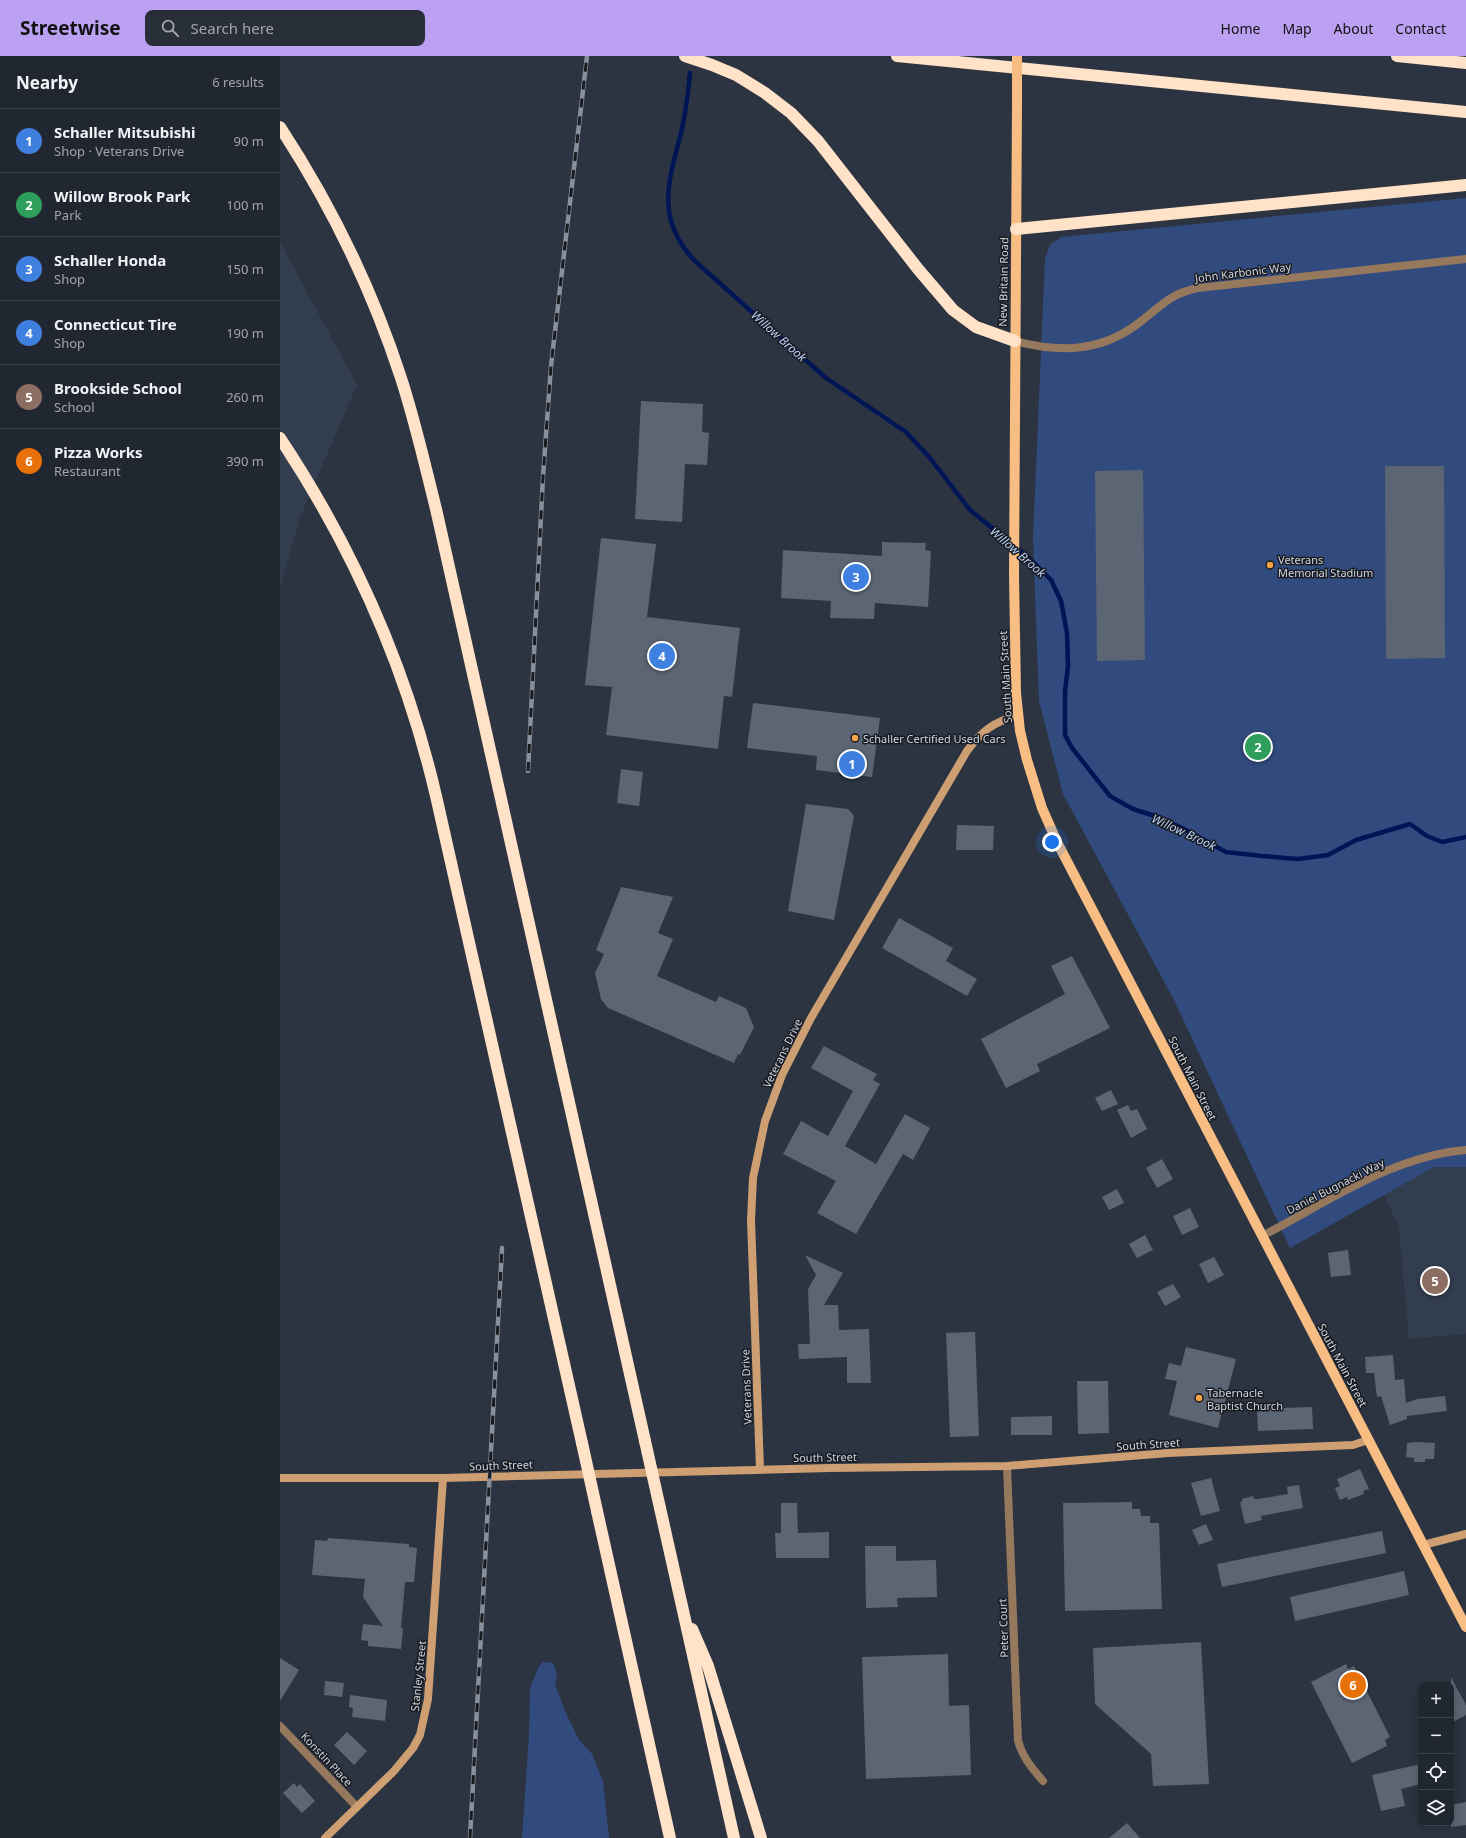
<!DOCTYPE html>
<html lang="en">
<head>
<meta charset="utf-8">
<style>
	:root { --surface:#212731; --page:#292f39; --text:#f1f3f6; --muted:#a2a5ab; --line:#3e444d; --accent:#bca0f2 }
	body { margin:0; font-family:"Noto Sans",sans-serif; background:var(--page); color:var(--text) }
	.controls { position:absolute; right:12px; bottom:12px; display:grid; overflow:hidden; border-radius:8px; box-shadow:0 2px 10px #0003 }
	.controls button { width:36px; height:36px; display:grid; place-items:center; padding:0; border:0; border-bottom:1px solid var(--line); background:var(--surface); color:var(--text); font:20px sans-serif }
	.you { position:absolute; left:772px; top:786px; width:14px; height:14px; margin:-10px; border:3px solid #fff; border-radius:50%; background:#1a73e8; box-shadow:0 0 0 6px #1a73e833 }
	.badge { display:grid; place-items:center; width:26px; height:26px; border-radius:50%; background:var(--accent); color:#fff; font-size:13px; font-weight:700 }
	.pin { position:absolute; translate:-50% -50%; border:2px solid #fff; box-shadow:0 1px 4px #0006 }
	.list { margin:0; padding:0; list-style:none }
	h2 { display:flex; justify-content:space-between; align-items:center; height:52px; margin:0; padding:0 16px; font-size:17px }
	h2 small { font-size:13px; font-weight:400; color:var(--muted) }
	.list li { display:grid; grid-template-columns:26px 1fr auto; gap:12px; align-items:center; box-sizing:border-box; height:64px; padding:0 16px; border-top:1px solid var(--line) }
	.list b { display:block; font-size:15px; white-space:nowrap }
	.list p { margin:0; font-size:13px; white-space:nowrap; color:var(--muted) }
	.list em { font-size:13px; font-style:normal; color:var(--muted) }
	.icon { flex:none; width:22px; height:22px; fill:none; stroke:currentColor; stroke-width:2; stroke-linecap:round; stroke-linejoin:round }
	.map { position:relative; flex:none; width:1186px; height:1782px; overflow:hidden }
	header { display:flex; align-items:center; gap:24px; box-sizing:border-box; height:56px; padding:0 20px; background:var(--accent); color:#111 }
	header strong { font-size:19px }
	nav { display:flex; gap:22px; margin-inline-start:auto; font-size:14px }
	.search { width:280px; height:36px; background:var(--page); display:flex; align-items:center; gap:10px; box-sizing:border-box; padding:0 14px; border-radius:8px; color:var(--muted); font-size:15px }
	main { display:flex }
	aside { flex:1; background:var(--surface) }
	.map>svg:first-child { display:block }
	.built { fill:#333d50 }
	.green { fill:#324b7e }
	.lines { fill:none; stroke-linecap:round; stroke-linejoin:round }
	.stream { stroke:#001556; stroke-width:4.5 }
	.building { fill:#5c6574 }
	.street { stroke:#96795d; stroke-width:8 }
	.secondary { stroke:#cd9f72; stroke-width:8 }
	.primary { stroke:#f8bd82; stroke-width:10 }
	.highway { stroke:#ffe2c7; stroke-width:12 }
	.rail-casing { stroke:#8a909b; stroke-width:4.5 }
	.rail { stroke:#181b21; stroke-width:3; stroke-dasharray:9; stroke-linecap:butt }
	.primary-bridge { stroke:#f8bd82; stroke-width:10 }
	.highway-bridge { stroke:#ffe2c7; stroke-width:12 }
	.poi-dot { fill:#f6a246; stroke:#181b21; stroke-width:1.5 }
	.labels { text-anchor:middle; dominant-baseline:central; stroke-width:3; stroke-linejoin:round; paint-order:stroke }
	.street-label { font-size:11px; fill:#d1d6df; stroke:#181b21 }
	.poi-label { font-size:11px; fill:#d1d6df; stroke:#181b21; text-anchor:start }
	.water-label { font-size:12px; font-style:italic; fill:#bbd1f8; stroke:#181b21 }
</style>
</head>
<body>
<header>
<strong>Streetwise</strong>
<div class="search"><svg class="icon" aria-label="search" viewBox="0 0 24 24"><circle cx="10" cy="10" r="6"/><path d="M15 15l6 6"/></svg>Search here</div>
<nav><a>Home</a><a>Map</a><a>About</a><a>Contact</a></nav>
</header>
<main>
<aside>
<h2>Nearby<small>6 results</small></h2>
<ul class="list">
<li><span class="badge" style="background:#3f7fe0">1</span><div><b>Schaller Mitsubishi</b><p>Shop · Veterans Drive</p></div><em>90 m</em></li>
<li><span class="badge" style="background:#2e9e5b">2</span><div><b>Willow Brook Park</b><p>Park</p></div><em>100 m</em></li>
<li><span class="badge" style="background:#3f7fe0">3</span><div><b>Schaller Honda</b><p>Shop</p></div><em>150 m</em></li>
<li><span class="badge" style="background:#3f7fe0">4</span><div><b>Connecticut Tire</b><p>Shop</p></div><em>190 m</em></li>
<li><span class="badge" style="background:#8d6e63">5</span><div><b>Brookside School</b><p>School</p></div><em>260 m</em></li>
<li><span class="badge" style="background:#e8710a">6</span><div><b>Pizza Works</b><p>Restaurant</p></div><em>390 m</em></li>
</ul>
</aside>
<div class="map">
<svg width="1186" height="1782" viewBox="0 0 1186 1782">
	<rect width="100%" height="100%" fill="#2c3441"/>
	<g class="built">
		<path d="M0,186L77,329L20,461L0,531Z"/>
		<path d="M1154,1111H1186V1278L1129,1283L1119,1172L1104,1139Z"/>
	</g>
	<g class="green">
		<path d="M1186,142V1111H1154L1010,1192L894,944L783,738L759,645L753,482L765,203L770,189L781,181Z"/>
		<path d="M263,1606L273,1607L277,1618L275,1628L285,1655L299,1684L312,1698L323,1725L329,1782H242L249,1679L250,1632L259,1610Z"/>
	</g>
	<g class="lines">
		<path class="stream" d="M410,17C408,37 406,57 401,77C388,127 375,164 416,206L546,322L626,376L650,402L690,454L747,500L771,524L781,545L787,577L788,610L785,635V679L792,692L830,740L853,753L878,761L904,773L946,796L982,800L1018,803L1048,799L1076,784L1130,768L1147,780L1162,786L1186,781"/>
	</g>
	<g class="building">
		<path d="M361,345L423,348L422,376L429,377L427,409L405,408L402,466L355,463Z"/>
		<path d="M1105,410H1164L1165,602L1106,603Z"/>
		<path d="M863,414L865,604L817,605L815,415Z"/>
		<path d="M321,482L376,488L367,561L460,572L452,641L444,640L438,693L326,679L332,631L305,629Z"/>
		<path d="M602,486L646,487L645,494L651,495L648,551L595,547L594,563L550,562L551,545L501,542L503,494L602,500Z"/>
		<path d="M473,647L600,662L592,721L536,714L537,700L467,692Z"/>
		<path d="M341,713L363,716L359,750L337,747Z"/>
		<path d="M526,748L568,753L574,760L554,864L508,855Z"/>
		<path d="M677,769L714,770L713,794H676Z"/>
		<path d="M341,831L393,841L378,877L393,883L377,920L436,946L439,940L466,952L474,971L460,999L458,998L454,1007L328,952L321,943L315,917L324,898L316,894Z"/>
		<path d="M619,862L673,892L666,905L697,923L687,940L602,892Z"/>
		<path d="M792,900L830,972L757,1008L760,1015L726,1032L701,983L785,938L771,910Z"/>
		<path d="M544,990L597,1018L593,1024L600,1028L565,1090L596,1108L625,1058L650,1072L633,1104L623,1098L576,1178L537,1157L556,1125L503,1098L521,1065L548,1080L573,1035L531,1012Z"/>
		<path d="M831,1034L838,1048L822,1055L815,1042Z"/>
		<path d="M848,1049L851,1055L857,1053L867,1073L851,1082L837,1054Z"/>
		<path d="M882,1103L893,1123L877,1132L866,1112Z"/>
		<path d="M837,1133L844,1147L829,1154L822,1141Z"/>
		<path d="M910,1152L919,1171L902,1179L893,1160Z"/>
		<path d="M865,1179L873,1194L857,1202L849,1188Z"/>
		<path d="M1068,1194L1071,1219L1051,1221L1048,1197Z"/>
		<path d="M525,1199L563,1217L544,1249H558L559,1274L589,1273L591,1327H567V1301L519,1303L518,1288H530L528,1233L536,1219Z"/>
		<path d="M934,1201L944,1219L928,1227L919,1208Z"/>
		<path d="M893,1228L901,1241L885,1250L877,1236Z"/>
		<path d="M695,1276L699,1380L670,1381L666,1277Z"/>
		<path d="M906,1291L956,1303L938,1372L889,1359L897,1325L885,1323L889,1307L901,1310Z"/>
		<path d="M1113,1299L1115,1324L1124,1323L1126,1347L1137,1343L1165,1340L1167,1355L1127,1360V1363L1110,1369L1101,1340L1097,1341L1094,1317H1086L1085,1301Z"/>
		<path d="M797,1325H828L829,1377L798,1378Z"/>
		<path d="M1032,1351L1033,1373L978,1375L977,1353Z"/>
		<path d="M772,1360V1379H731V1361Z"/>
		<path d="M1136,1386L1155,1387L1154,1403H1145V1406H1134V1402L1126,1401L1127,1387Z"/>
		<path d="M1080,1413L1089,1433L1083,1435L1084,1438L1068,1444L1067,1441L1060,1444L1055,1432L1060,1430L1057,1423Z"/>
		<path d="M931,1422L940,1455L921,1460L911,1427Z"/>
		<path d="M1019,1429L1023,1452L981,1460L982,1464L965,1468L960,1446H962V1443L973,1440L974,1443H978L1008,1438L1007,1431Z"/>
		<path d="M852,1446V1453H860L861,1460H870V1467H879L882,1553L785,1555L783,1447Z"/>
		<path d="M501,1447H517L518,1477L549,1476V1502H496L495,1477H501Z"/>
		<path d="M926,1468L933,1484L919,1489L912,1474Z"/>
		<path d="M1102,1475L1106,1497L942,1531L937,1508Z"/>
		<path d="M48,1482L129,1488V1491L137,1492L134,1526H125L121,1572H123L121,1593L88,1590V1585L81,1584L83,1568L103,1570L83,1541L85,1523L32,1519L35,1484L47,1485Z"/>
		<path d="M585,1490H616V1505L656,1504L657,1541L617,1542L618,1551L586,1552Z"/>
		<path d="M1124,1515L1129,1539L1015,1565L1010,1541Z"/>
		<path d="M921,1586L929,1728L873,1730L871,1698L815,1648L813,1592Z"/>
		<path d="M668,1598L669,1650L689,1649L691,1719L586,1723L582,1601Z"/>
		<path d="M0,1602L19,1614L0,1645Z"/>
		<path d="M1066,1608L1068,1613L1074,1610L1110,1681L1105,1684L1107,1690L1072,1707L1031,1626Z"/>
		<path d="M1171,1621L1186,1649V1659L1171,1667Z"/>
		<path d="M45,1625L64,1627L62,1641L44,1639Z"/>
		<path d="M70,1639L107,1644L105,1665L72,1661L73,1652L69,1651Z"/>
		<path d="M67,1676L87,1695L74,1709L54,1689Z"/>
		<path d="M1141,1708V1728L1121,1733L1125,1750L1101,1755L1092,1719Z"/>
		<path d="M14,1727L17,1731L20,1728L35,1745L22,1757L3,1737Z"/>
		<path d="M1186,1746V1769L1171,1771V1749Z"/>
		<path d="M847,1767L860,1782H829Z"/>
	</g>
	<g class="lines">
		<g class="street">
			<path d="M735,285C781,297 822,296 860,266C881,250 891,237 918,232L1186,203"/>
			<path d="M982,1180C1046,1147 1112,1100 1186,1094"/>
			<path d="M727,1410L738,1684C742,1701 752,1712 763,1725"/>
			<path d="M0,1670L77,1751"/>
		</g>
		<g class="secondary">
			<path d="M480,1413L471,1164L473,1122L485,1065L502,1019L531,962L687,695C702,675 713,666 738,659"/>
			<path d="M0,1422H163L550,1412L727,1410L888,1397L1073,1389L1088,1384"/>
			<path d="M1143,1489L1186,1478"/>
			<path d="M45,1782L114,1715L133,1692L140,1679L148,1643L163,1422"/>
		</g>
		<path class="primary" d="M737,48L734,518L736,637L740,675L747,704L762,752L777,786L1186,1571"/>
		<g class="highway">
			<path d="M405,0L432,9L456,19L485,37L511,57L538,85L638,213L673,254L696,271L735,285"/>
			<path d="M617,0L1186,56"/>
			<path d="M1117,0L1186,7"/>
			<path d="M0,71C51,149 92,233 121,322C135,365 145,409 156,453L365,1385"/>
			<path d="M736,173L1186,129"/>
			<path d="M0,382C73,492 126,611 156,740L302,1387"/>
			<path d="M380,1452L454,1782"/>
			<path d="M317,1455L390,1782"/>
			<path d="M412,1573L428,1610L481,1782"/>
		</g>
		<defs>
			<g id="rail">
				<path d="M248,715L263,421L271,310L307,0"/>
				<path d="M190,1782L222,1192"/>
			</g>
		</defs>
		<use href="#rail" class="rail-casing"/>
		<use href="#rail" class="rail"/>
		<path class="primary-bridge" d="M737,48V0"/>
		<g class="highway-bridge">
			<path d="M365,1385L380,1452"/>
			<path d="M302,1387L317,1455"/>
		</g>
	</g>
	<g class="poi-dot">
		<circle cx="990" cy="509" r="4"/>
		<circle cx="575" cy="682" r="4"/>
		<circle cx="919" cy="1342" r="4"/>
	</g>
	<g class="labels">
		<g class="street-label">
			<text transform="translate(963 216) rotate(-7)">John Karbonic Way</text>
			<text transform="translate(723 226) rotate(-89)">New Britain Road</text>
			<text transform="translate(725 621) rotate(-93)">South Main Street</text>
			<text transform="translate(502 997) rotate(-64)">Veterans Drive</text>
			<text transform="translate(913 1022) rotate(63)">South Main Street</text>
			<text transform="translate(1055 1130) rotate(-27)">Daniel Bugnacki Way</text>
			<text transform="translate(1063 1309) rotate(62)">South Main Street</text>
			<text transform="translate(466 1331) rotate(-92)">Veterans Drive</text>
			<text transform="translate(868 1388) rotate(-4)">South Street</text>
			<text transform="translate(545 1401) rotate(-1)">South Street</text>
			<text transform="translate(221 1409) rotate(-2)">South Street</text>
			<text transform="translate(723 1572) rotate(-92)">Peter Court</text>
			<text transform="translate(138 1620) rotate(-84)">Stanley Street</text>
			<text transform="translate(47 1703) rotate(47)">Konstin Place</text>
		</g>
		<g class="poi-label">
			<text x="998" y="503">Veterans<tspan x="998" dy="13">Memorial Stadium</tspan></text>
			<text x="583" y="682">Schaller Certified Used Cars</text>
			<text x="927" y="1336">Tabernacle<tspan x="927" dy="13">Baptist Church</tspan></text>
		</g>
		<g class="water-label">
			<text transform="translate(499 280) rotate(42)">Willow Brook</text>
			<text transform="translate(738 496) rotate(41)">Willow Brook</text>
			<text transform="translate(904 776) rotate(25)">Willow Brook</text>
		</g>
	</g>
</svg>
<div class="controls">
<button>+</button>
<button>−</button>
<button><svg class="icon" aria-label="locate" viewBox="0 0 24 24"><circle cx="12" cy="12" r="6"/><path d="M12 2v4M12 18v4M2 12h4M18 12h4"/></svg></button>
<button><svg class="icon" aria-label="layers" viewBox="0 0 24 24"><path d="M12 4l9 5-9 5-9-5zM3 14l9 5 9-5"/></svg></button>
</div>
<div class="you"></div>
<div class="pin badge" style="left:572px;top:708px;background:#3f7fe0">1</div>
<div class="pin badge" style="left:978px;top:691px;background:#2e9e5b">2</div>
<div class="pin badge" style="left:576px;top:521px;background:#3f7fe0">3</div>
<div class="pin badge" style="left:382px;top:600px;background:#3f7fe0">4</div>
<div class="pin badge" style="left:1155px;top:1225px;background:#8d6e63">5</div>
<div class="pin badge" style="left:1073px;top:1629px;background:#e8710a">6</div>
</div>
</main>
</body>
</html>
